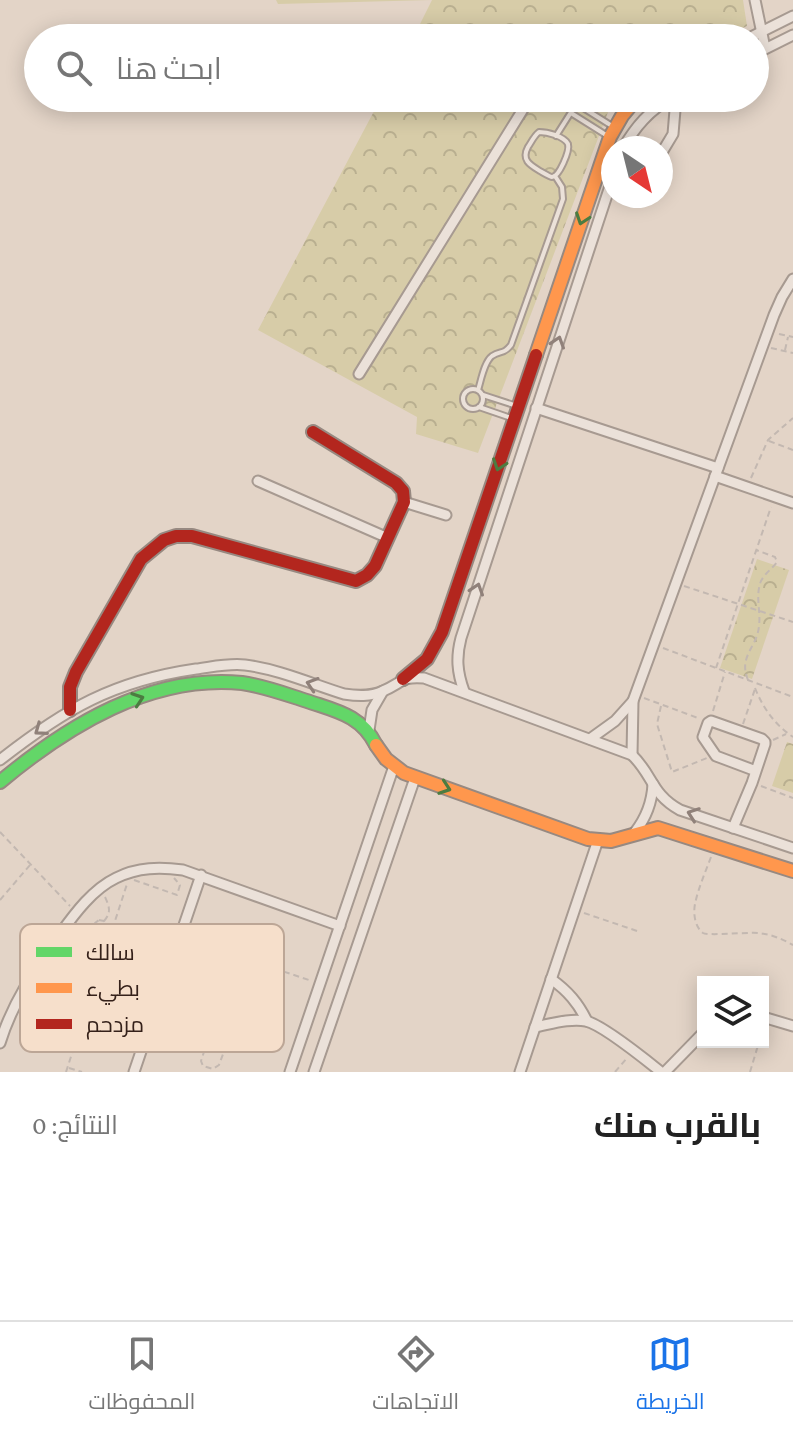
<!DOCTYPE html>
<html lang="ar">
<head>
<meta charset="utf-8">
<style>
	:root { --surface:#fff; --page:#f2f2f2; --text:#222; --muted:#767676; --line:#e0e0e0; --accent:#1a73e8 }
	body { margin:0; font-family:"Crimson Pro",Cairo,serif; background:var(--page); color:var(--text); direction:rtl }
	.controls { position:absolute; right:24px; bottom:24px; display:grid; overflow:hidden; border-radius:0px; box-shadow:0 4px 20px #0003 }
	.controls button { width:72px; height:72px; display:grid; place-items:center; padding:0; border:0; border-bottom:2px solid var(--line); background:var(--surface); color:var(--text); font:40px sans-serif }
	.compass { position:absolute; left:601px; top:136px; width:72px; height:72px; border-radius:50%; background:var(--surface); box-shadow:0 4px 20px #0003; rotate:145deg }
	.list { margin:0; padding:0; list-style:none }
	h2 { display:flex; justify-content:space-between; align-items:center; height:104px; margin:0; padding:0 32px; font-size:34px }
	h2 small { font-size:26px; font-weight:400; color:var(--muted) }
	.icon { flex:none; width:44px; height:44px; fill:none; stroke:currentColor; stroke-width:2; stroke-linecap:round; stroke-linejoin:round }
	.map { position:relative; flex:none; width:793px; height:1072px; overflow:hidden; direction:ltr }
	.search { position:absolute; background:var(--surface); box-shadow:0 4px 20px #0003; left:24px; right:24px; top:24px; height:88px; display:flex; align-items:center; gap:20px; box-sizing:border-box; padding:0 28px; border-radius:44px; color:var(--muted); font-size:30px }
	.sheet { height:248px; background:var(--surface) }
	nav { display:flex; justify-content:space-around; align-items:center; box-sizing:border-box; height:112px; border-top:2px solid var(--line); background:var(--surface); font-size:22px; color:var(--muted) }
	nav a { display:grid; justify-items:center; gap:4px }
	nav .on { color:var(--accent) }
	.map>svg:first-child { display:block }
	.forest { fill:url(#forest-crowns) }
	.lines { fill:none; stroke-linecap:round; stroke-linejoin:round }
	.lane-casing { stroke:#a79a91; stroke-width:8 }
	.street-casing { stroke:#a79a91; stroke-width:13 }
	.fast-casing { stroke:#978981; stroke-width:16 }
	.slow-casing { stroke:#978981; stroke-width:16 }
	.jam-casing { stroke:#978981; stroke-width:16 }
	.path { stroke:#c3b8b1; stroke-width:2; stroke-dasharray:6 4; stroke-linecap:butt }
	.lane { stroke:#ebe1d9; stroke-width:4 }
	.street { stroke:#ebe1d9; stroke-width:9 }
	.fast { stroke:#63d668; stroke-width:12 }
	.slow { stroke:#ff974d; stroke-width:12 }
	.jam { stroke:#b3261e; stroke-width:12 }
	.oneway { stroke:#4c7c41 }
	.oneway2 { stroke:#90817a }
	.key { fill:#f6dfcb; stroke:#bca696; stroke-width:2 }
	.key-label { font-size:22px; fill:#35211a }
</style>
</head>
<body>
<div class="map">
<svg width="793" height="1072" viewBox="0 0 793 1072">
	<defs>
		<pattern id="forest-crowns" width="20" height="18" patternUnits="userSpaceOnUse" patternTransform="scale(2)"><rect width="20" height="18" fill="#d7cca8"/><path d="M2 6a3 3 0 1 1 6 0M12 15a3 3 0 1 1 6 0" fill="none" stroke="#b9af90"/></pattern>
	</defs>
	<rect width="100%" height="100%" fill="#e3d4c7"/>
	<g class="forest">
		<path d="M276,0H743L747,26L721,38H413L432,0L278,4Z"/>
		<path d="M381,98H624L610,107L478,453L416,434L417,417L258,330Z"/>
		<path d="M757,559L789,570L752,679L720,668Z"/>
		<path d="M787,742L793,744V793L772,786Z"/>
	</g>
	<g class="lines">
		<defs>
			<g id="lane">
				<path d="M577,104L612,126"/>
				<path d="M571,113L606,135"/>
				<path d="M539,132C547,132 564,136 568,144C570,151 559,177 552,177C550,177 542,172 540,171C530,165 521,160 528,147C532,141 534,136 539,132Z"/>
				<path d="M556,136L580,98"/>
				<circle cx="473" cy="399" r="10"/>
				<path d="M478,390C481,381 484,362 492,356C501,350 503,355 511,345L563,199L562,187L555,176"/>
				<path d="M483,395L517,406"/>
				<path d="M479,407L511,418"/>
			</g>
			<g id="street">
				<path d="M755,0L765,48"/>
				<path d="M749,38L793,16"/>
				<path d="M755,54L793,35"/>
				<path d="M623,148C636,126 649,111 671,98"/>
				<path d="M661,154L673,134L676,98"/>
				<path d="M359,374L530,98"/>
				<path d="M536,408L718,468"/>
				<path d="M715,476L793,503"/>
				<path d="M258,481L388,538"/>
				<path d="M404,502L446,515"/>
				<path d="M464,691C457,672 456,657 461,638L613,177"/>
				<path d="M369,730L372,710L383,691"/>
				<path d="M590,739L615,721L633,701"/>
				<path d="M632,755L633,701L774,315L782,297L793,279"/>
				<path d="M0,760C65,709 113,681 196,669C212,667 229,663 245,665C278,669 312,684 344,694C357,696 370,697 383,691C402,683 401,676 424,678L632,755C653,775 651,794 680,810L793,848"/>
				<path d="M733,828L752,783L765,744V742L762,739L711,721L708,723L703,737L716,756L756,771"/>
				<path d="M635,832C646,818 652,803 653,784"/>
				<path d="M551,979C568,991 578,1003 587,1021"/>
				<path d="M763,1017L793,1026"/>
				<path d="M535,1027C551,1024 570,1018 586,1021C603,1025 646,1060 661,1072"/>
				<path d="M0,1043C13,1001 35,970 60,934C75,913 93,889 116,878C138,867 160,867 183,870L340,926"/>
				<path d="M134,1072L201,875"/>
				<path d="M290,1072L394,766"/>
				<path d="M314,1072L415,778"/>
				<path d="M520,1072L598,840"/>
				<path d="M665,1072L703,1033"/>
			</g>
			<path id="fast" d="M0,782C67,726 151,674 242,683C264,686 285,694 307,701C336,711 361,715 376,745"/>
			<g id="slow">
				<path d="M536,355L610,137L622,116L637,98"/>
				<path d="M376,745L386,759L404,773L588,839L611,841L658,828L793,871"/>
			</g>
			<g id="jam">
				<path d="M403,679L427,659L442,632L536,355"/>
				<path d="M70,710V687L76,672L141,559L164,540L176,536H192L356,581L367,575L375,566L404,502L403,491L396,483L313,432"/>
			</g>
		</defs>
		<use href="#lane" class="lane-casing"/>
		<use href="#street" class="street-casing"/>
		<use href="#fast" class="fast-casing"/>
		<use href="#slow" class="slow-casing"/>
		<use href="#jam" class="jam-casing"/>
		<g class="path">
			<path d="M779,334L793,337"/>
			<path d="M771,348L793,353"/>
			<path d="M785,350L788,337"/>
			<path d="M769,441L793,450"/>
			<path d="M751,478L768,440L793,418"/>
			<path d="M684,586L793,622"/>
			<path d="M663,648L793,697"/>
			<path d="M716,668L771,507"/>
			<path d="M748,680C738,656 757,648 759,626C761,611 755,596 761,581C765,573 772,569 777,562L775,557L756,550"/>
			<path d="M755,688C763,708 775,725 793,737"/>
			<path d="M644,698L698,718"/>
			<path d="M661,706L657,724L672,772L707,758"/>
			<path d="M713,711L725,672"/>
			<path d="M743,724L755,689"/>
			<path d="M773,740L786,734"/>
			<path d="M761,786L793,798"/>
			<path d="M0,832L70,906"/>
			<path d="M711,857C705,873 698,889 695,904C693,914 695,927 703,933C708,936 748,932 758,933C771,934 782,939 793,945"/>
			<path d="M134,880L177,895L180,885L174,878"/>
			<path d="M0,900L30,865"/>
			<path d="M584,913L640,932"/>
			<path d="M99,920L104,921L107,925L105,930L100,932L96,928L95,923Z"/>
			<path d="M104,921C112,912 109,906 105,897"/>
			<path d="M67,940L104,955"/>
			<path d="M189,940L312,981"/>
			<path d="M87,947L90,934L96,928"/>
			<path d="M21,1012L132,1050"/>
			<path d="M214,1027L227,1030L230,1035L219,1065L213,1069L203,1066L201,1061L211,1030Z"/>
			<path d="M227,1028L253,963"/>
			<path d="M69,1068L82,1072"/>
			<path d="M66,1072L127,884"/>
			<path d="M615,1072L627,1058"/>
			<path d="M750,1072L759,1042"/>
		</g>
		<use href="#lane" class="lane"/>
		<use href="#street" class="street"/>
		<use href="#fast" class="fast"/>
		<use href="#slow" class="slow"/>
		<use href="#jam" class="jam"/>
	</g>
	<defs><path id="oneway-chevron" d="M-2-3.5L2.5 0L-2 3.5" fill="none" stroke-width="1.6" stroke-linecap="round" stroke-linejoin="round" transform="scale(2)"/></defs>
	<g class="oneway">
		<use href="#oneway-chevron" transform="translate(582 219) rotate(109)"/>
		<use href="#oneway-chevron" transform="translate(499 465) rotate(109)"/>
		<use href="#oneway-chevron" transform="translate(138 699) rotate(-19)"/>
		<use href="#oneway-chevron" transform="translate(445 788) rotate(19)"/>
	</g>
	<g class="oneway2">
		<use href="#oneway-chevron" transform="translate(558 342) rotate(-72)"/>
		<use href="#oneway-chevron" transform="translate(477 589) rotate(-72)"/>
		<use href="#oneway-chevron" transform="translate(312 684) rotate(-162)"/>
		<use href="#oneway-chevron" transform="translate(40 730) rotate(144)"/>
		<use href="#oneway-chevron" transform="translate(693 814) rotate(-160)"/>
	</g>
	<rect x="20" y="924" width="264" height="128" rx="12" class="key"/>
	<rect x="36" y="947" width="36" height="10" fill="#63d668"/>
	<rect x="36" y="983" width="36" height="10" fill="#ff974d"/>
	<rect x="36" y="1019" width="36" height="10" fill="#b3261e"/>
	<g class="key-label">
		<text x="86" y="960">سالك</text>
		<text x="86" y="996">بطيء</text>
		<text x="86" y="1032">مزدحم</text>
	</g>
</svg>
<div class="controls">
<button><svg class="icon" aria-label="layers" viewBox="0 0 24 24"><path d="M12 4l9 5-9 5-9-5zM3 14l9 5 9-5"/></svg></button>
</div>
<svg class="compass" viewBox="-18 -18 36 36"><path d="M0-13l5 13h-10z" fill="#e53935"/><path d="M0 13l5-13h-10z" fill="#767676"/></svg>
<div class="search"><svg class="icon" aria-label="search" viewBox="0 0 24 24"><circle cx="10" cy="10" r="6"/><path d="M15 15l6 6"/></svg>ابحث هنا</div>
</div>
<section class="sheet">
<h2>بالقرب منك<small>النتائج: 0</small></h2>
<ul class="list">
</ul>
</section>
<nav>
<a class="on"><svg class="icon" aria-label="map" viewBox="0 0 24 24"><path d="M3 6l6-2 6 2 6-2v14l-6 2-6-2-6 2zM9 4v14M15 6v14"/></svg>الخريطة</a>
<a><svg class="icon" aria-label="directions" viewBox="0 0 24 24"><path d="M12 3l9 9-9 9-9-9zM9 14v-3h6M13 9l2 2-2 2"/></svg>الاتجاهات</a>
<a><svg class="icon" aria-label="saved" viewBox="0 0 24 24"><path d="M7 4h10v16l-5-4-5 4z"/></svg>المحفوظات</a>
</nav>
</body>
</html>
